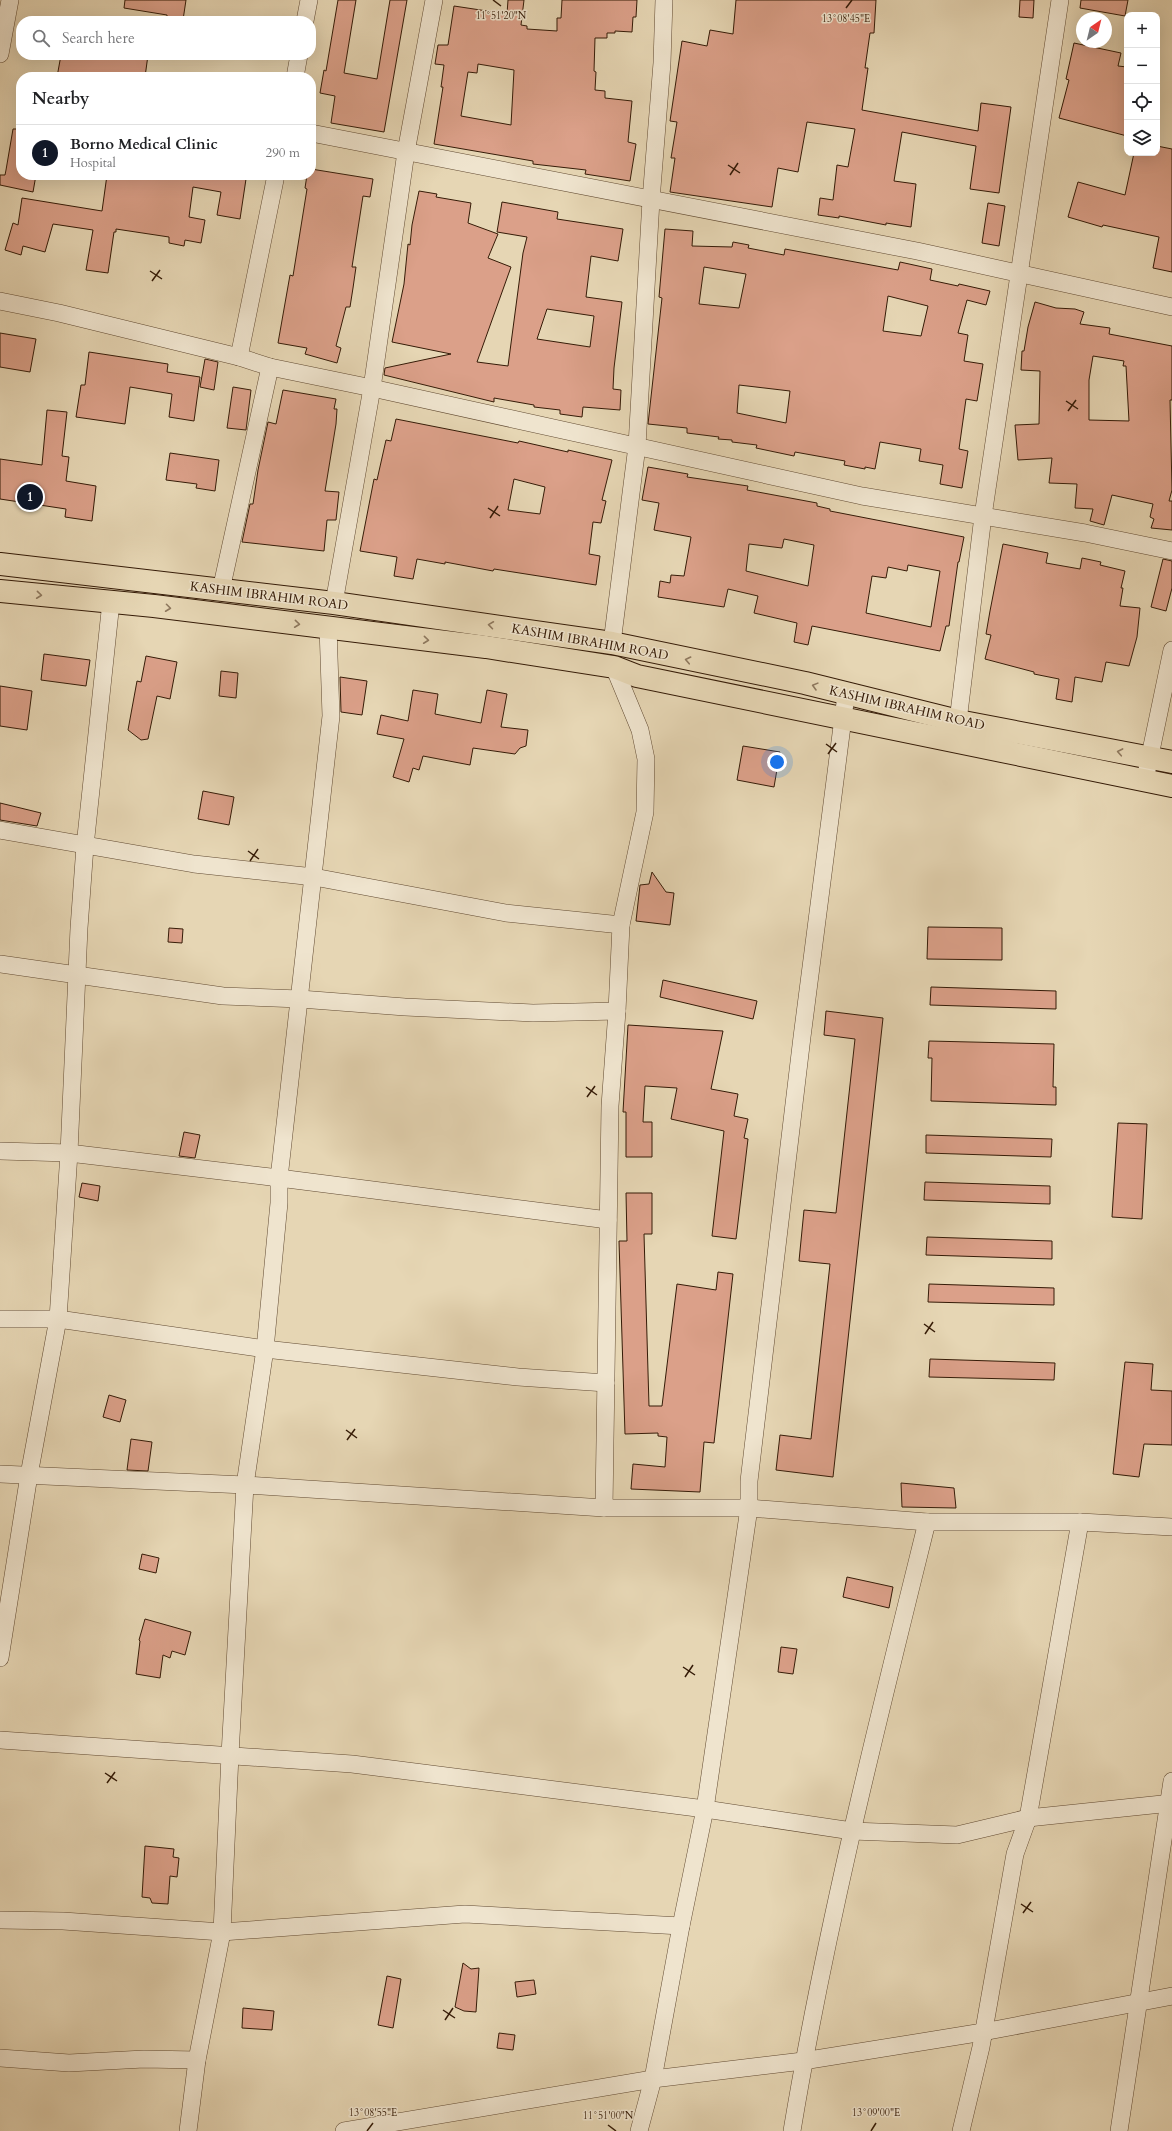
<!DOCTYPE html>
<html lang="en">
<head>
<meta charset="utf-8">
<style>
	:root { --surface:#fff; --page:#f6f6f6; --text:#202124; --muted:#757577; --line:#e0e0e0; --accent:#111827 }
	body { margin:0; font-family:Cardo,serif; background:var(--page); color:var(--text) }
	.controls { position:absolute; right:12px; top:12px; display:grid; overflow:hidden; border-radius:8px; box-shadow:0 4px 16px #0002 }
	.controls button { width:36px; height:36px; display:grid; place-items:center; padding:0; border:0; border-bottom:1px solid var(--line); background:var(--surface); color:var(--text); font:20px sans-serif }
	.compass { position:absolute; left:1076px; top:12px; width:36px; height:36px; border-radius:50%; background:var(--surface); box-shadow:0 4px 16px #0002; rotate:35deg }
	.you { position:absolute; left:777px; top:762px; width:14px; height:14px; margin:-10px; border:3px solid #fff; border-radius:50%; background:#1a73e8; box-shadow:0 0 0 6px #1a73e833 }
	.badge { display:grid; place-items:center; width:26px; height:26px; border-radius:50%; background:var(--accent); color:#fff; font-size:13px; font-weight:700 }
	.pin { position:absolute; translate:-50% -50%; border:2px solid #fff; box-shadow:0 1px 4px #0006 }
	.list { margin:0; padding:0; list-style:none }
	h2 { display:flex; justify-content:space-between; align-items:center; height:52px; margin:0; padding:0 16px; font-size:17px }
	h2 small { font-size:13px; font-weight:400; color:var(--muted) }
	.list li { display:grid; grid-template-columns:26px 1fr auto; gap:12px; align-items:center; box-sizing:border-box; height:56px; padding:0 16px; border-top:1px solid var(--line) }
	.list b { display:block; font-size:15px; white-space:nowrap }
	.list p { margin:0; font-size:13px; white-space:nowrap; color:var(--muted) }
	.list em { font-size:13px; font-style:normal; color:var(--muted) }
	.icon { flex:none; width:22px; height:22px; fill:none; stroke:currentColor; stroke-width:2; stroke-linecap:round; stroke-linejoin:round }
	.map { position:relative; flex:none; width:1172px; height:2131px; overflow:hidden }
	.search { position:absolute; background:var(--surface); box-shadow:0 4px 16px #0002; left:16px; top:16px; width:300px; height:44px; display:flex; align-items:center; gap:10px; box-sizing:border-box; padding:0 14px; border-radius:16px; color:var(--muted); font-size:15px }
	.panel { position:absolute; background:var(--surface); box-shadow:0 4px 16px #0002; left:16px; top:72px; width:300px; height:108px; border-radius:16px }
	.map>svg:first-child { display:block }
	.building { fill:#dba089; stroke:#351b07; fill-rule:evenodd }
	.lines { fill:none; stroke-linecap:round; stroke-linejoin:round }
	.minor-casing { stroke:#614a32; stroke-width:18 }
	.trunk-casing { stroke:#351b07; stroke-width:24 }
	.minor { stroke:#efe4ce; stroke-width:17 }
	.trunk { stroke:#e6d6b4; stroke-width:22 }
	.oneway { stroke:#8e785e }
	.ticks { fill:none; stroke:#351b07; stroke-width:1.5 }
	.labels { text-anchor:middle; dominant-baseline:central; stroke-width:3; stroke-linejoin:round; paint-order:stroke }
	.street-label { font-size:13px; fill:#351b07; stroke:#efe4ce }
	.ticks-label { font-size:10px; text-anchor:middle; fill:#351b07; stroke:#efe4ce; stroke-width:3; stroke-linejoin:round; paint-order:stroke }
</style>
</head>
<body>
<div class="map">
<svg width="1172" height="2131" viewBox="0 0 1172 2131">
	<rect width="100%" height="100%" fill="#e6d6b4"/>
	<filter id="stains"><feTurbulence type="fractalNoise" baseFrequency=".005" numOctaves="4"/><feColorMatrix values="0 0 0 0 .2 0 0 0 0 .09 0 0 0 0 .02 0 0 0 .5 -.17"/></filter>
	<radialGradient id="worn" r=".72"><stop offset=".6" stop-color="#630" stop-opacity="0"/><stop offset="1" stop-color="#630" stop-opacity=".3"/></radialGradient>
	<g class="building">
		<path d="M125,0H186L183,20L167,18V15L124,8Z"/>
		<path d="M338,0H356L344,73L377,79L390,0H407L384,132L331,123L335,96L320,93L324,70L326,71Z"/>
		<path d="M508,0H524L521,25L527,26V29L557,31V18H561L562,0H637L636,17H633L632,32L615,31V33H607V38H595L594,71L596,72L595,90L605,91V98L632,101L628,142L636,144L630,181L585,174L586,170L533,164V161L434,144L443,87H441L444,65L435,64L438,45H448L454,6L507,14ZM478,64L514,70L511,125L461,116L468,72L477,73Z"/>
		<path d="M736,0H876L874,33H870L865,68H868L862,110L978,131L981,103L1011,107L999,193L970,189L976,146L902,132L894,181L916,184L911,227L886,223V225L839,216V218L818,215L820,198L833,200L837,165L848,167L855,129L807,122L798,172L778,168L772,207L670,192L675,158H671L677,122L670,121L682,41L707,46L710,30L733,34Z"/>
		<path d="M1020,0H1034L1033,18L1019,17Z"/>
		<path d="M1081,0H1128L1125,16L1080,8Z"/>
		<path d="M1074,43L1121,53L1118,66L1127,67V136L1059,118L1069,80L1066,79Z"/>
		<path d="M61,55H148L145,77H57Z"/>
		<path d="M13,129H21V175H36L33,192L0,185V175H5L6,170Z"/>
		<path d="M1157,146L1172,149V272L1153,268L1159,237L1103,225L1102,227L1068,217L1078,182L1125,195L1134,153H1157Z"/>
		<path d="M311,169L373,179L370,197L363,196L352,267H356L353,288L350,307H346L336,346L341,348L337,363L305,354L307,348L278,343L290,275L293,276L307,189L305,188L307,175H311Z"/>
		<path d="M107,175H222L246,179L240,219L217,215L221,192L193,187L189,217L205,220L201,243L185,240L184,246L169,243V237L116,229V232H114L108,273L86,270L93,230L53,224L45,252L23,246L21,255L5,250L13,223L18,225L22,198L102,211Z"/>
		<path d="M419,191L437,194L436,197L471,203L468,223L498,234L488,258L511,267L477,362L508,366L523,253L527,237L497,232L502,202L558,212L557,219L623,229L618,261L591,256L586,297L622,302L614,368L613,389L621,390L620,410L583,407L582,417L560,414V410L534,407V405L494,398V402L384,375L385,368L451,354L392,342L404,284L408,244L410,245L412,225ZM547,309L594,316L590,347L537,339Z"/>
		<path d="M988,203L1005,206L999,246L982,243Z"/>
		<path d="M665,229L693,231L692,246L732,247L733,242L749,245L748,248L784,255L785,249L898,270L900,262L932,269L930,280L958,286L959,284L990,291L986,305L967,300L958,333L968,335L964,361L983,364L977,401L966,399L959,449L968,451L962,488L940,484L943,465L919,461L921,449L880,442L875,469L865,467V469L844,465L845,461L795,452L794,456L756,448L757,445L732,442V440L718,439L719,437L687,433V428L648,424L662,298L659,297ZM704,267L746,274L739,308L699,304ZM888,296L928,306L921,336L883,331ZM739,385L790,391L786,423L737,413Z"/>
		<path d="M1035,302L1056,308L1075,309L1084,312L1080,324L1110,328L1109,334L1172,346V400H1170L1172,490L1169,501H1172V530L1151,528L1154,519L1150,517L1153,504L1112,495L1104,525L1090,521L1093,509L1075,508L1077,484L1049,483L1052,458L1018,460L1015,425L1039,424L1040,371L1021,370L1022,351H1024L1028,327ZM1093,356L1124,361L1123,366H1126L1129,421L1089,420V380Z"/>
		<path d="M0,333L36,339L30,372L0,367Z"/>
		<path d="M89,352L168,364L167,372L200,377L194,421L169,417L172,394L130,387L125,424L76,417L81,385H85Z"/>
		<path d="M205,359L218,362L214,390L200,387Z"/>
		<path d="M233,387L251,390L246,430L227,428Z"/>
		<path d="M283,390L336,399L334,409H337L336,424L325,491L339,492L336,520H327L324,551L242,542L250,504H253L258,470L268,422L276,424Z"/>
		<path d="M47,410L67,412L62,456L69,457L66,481L96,486L92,521L65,517L66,509L0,499V459L42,465Z"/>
		<path d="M396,419L518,443L519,441L568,452V450L612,460L602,500L606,501L601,523L593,522L589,554L600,556L596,585L494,569L493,571L445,562V564L417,559L413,579L394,576L397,557L360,551L374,479L377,480L386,440L391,441ZM514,479L545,487L540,514L508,510Z"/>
		<path d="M170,453L219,460L215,491L196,488L197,484L166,480Z"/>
		<path d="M648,467L688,474L687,477L748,486L747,490L817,503V506L830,509V511L964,537L959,562H958L949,626H946L940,651L812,626L808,645L794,642L797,623L754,613L758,596L728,589L724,607L658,597L660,581L670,583L671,575L684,576L691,537L654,530L659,503L642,500ZM784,539L814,545L808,586L746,571L749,544L782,548ZM908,565L940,571L931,627L866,613L872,576L886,578L888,567L907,571Z"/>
		<path d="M1003,544L1048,553L1046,563L1080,569L1082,558L1101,562L1100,565L1125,571L1121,588H1123L1120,606L1140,608L1137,637L1129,666L1106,662L1102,682L1075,677L1072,702L1056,699L1059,679L1034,674V672L985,659L991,635L986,634L990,611Z"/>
		<path d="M1163,559L1172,561V588L1166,611L1151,607Z"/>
		<path d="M44,654L90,660L86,686L41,680Z"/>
		<path d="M146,656L177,662L170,699L157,696L148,739L141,740L128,730L137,681L141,682Z"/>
		<path d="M221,671L238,673L236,698L219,696Z"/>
		<path d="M340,677L367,681L362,715L341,712Z"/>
		<path d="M0,686L32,691L27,730L0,726Z"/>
		<path d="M413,690L438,694L435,714L481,723L487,690L507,694L501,727L528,730L526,746L520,748L515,754L473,748L470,765L423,756L419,770L413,768L409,782L393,777L404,739L377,734L381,715L408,721Z"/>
		<path d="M743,746L780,752L774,787L737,780Z"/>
		<path d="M203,791L234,797L229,825L198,819Z"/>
		<path d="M0,803L41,813L37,826L0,820Z"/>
		<path d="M652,872L666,892L674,893L670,925L636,921L640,885L649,884Z"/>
		<path d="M928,927L1002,928V960L927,959Z"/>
		<path d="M169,928L183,929L182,943L168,942Z"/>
		<path d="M663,980L757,1001L753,1019L660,997Z"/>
		<path d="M931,987L1056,991V1009L930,1005Z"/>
		<path d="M826,1011L883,1018L833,1477L776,1470L780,1435L811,1439L830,1264L799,1261L804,1210L836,1213L855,1039L824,1035Z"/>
		<path d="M628,1025L723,1031L711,1089L738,1094L734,1116L748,1119L744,1138L748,1139L736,1239L712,1236L724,1131L671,1119L677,1088L645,1086L643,1122H652V1157H626V1112H623Z"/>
		<path d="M929,1041L1054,1044L1053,1087H1056V1105L931,1101L932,1058H928Z"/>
		<path d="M1118,1123L1147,1124L1142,1219L1112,1217Z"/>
		<path d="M184,1132L200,1135L195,1158L179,1156Z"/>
		<path d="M926,1135L1052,1139L1051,1157L926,1153Z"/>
		<path d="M925,1182L1050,1186V1204L924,1200Z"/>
		<path d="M82,1183L100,1186L98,1201L79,1197Z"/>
		<path d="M626,1193H652V1234H644L649,1406H662L677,1284L716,1290L718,1272L733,1274L714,1443L704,1442L700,1492L631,1489L633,1464L665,1467L667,1437L658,1436V1433L625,1434L619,1241H627Z"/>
		<path d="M927,1237L1052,1241V1259L926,1255Z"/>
		<path d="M929,1284L1054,1288V1305L928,1302Z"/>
		<path d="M930,1359L1055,1363L1054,1380L929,1377Z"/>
		<path d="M1125,1362L1153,1364L1151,1390L1172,1391V1445L1144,1444L1139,1477L1113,1474Z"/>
		<path d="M109,1395L126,1400L120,1422L103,1417Z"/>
		<path d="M131,1439L152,1442L148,1471L127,1470Z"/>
		<path d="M901,1483L954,1488L956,1508L902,1507Z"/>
		<path d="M142,1554L159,1558L156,1573L139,1569Z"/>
		<path d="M847,1577L893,1587L889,1608L843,1597Z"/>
		<path d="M145,1619L191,1632L185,1655L172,1651L170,1658L163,1655L160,1678L136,1674L140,1641L139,1640Z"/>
		<path d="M781,1647L797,1649L793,1674L778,1672Z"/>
		<path d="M145,1846L174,1849L173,1857L179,1858L177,1877L170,1876L168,1904L152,1903L150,1898L142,1897Z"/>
		<path d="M463,1963L471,1969L479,1968L476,2012L464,2011L455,2007Z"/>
		<path d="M387,1976L401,1979L393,2028L378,2025Z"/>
		<path d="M534,1980L536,1994L517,1997L515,1982Z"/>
		<path d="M243,2008L274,2011L272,2030L242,2028Z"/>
		<path d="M499,2033L515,2035L513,2050L497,2048Z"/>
	</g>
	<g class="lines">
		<defs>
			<g id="minor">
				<path d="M305,21L309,0"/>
				<path d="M0,54L10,0"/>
				<path d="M295,77L299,55"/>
				<path d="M311,133L917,251L1172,307"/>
				<path d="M0,301L59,313L239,357L270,367L372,388L862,496L1085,533L1172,551"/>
				<path d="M239,357L276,175"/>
				<path d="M221,590L270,367"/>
				<path d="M334,603L372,388L406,152L434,0"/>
				<path d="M612,643L637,446L651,200L662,63L664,0"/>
				<path d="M958,721L983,516L1060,0"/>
				<path d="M1147,770L1172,650"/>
				<path d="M0,830L194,864L314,877L506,913L621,925"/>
				<path d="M0,964L223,996L300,999L405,1007L533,1013L617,1011"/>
				<path d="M0,1151L69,1153L279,1178L608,1220"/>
				<path d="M0,1319H58L265,1349L518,1377L606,1383"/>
				<path d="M0,1474L245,1485L604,1508H749L927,1522H1080L1172,1527"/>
				<path d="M604,1508L610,1106L617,1011L621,925L645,812L646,759L640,730L614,667"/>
				<path d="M0,1658L29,1475L58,1319L69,1153L79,928L85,846L111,602"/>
				<path d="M0,1740L352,1764L705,1809L852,1831L957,1835L1028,1818L1172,1803"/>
				<path d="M0,1920L63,1921L222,1932L465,1914L681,1926"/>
				<path d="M0,2058L69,2063L144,2059L197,2060"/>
				<path d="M188,2131L197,2060L222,1932L230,1755L245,1485L265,1349L279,1203V1178L331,716L328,627"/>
				<path d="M344,2131L653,2079L803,2061L983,2032L1172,1996"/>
				<path d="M639,2131L653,2079L681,1926L705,1809L749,1508V1481L802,1037L846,695"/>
				<path d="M792,2131C826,1926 877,1724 927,1522"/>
				<path d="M961,2131L981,2047L1015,1854L1028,1818L1080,1522"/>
				<path d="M1119,2131L1172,1781"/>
			</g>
			<g id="trunk">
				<path d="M0,564L334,603L612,643L805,683L958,721L1172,762"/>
				<path d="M0,591L154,606L486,647L614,667L637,676L1172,786"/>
			</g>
		</defs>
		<use href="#minor" class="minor-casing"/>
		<use href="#trunk" class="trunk-casing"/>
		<use href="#minor" class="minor"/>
		<use href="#trunk" class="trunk"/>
	</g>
	<defs><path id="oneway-chevron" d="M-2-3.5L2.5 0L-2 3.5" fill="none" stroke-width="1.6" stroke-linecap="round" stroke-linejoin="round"/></defs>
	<g class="oneway">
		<use href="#oneway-chevron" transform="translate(39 595) rotate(6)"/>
		<use href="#oneway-chevron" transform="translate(168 608) rotate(7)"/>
		<use href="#oneway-chevron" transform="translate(297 624) rotate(6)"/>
		<use href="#oneway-chevron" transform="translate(491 625) rotate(-172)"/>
		<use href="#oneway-chevron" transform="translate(426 640) rotate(6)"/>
		<use href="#oneway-chevron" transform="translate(688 660) rotate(-168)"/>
		<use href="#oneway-chevron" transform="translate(815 686) rotate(-165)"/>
		<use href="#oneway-chevron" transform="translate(1120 752) rotate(-169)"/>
	</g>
	<path class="ticks" d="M493,0L501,6M846,8L852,0M728,165L740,173M730,175L738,163M150,271L162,279M152,281L160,270M1066,401L1078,409M1068,411L1076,400M488,508L500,516M490,518L498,506M826,744L837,752M828,754L836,743M248,851L259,859M250,861L258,849M586,1087L597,1095M587,1097L595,1086M924,1324L935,1332M925,1334L933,1322M346,1430L357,1438M347,1440L355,1429M683,1667L695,1675M685,1677L693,1665M105,1773L117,1781M107,1783L115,1772M1021,1904L1033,1912M1023,1913L1031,1902M443,2010L455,2018M445,2020L453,2008M608,2125L616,2131M367,2131L373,2123M871,2131L876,2123"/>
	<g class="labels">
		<g class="street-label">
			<text transform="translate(269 596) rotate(7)">KASHIM IBRAHIM ROAD</text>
			<text transform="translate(590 642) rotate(10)">KASHIM IBRAHIM ROAD</text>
			<text transform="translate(907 708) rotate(13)">KASHIM IBRAHIM ROAD</text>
		</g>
	</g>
	<g class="ticks-label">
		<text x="501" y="19">11°51'20"N</text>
		<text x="846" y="22">13°08'45"E</text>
		<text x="373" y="2116">13°08'55"E</text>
		<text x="876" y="2116">13°09'00"E</text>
		<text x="608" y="2119">11°51'00"N</text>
	</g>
	<rect width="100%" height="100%" filter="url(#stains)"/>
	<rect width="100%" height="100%" fill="url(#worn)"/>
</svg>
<div class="controls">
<button>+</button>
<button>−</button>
<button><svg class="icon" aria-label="locate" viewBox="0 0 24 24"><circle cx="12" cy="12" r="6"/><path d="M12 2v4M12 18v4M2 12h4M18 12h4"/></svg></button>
<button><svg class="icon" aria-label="layers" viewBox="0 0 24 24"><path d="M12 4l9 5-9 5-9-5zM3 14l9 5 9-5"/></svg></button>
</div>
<svg class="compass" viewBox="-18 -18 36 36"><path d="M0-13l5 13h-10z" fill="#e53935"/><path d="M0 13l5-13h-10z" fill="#757577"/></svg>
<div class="you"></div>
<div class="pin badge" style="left:30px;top:497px">1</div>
<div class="search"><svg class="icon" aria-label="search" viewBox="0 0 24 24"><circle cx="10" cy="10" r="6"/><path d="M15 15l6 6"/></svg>Search here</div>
<section class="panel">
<h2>Nearby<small></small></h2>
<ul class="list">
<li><span class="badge">1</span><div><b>Borno Medical Clinic</b><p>Hospital</p></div><em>290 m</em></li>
</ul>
</section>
</div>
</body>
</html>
